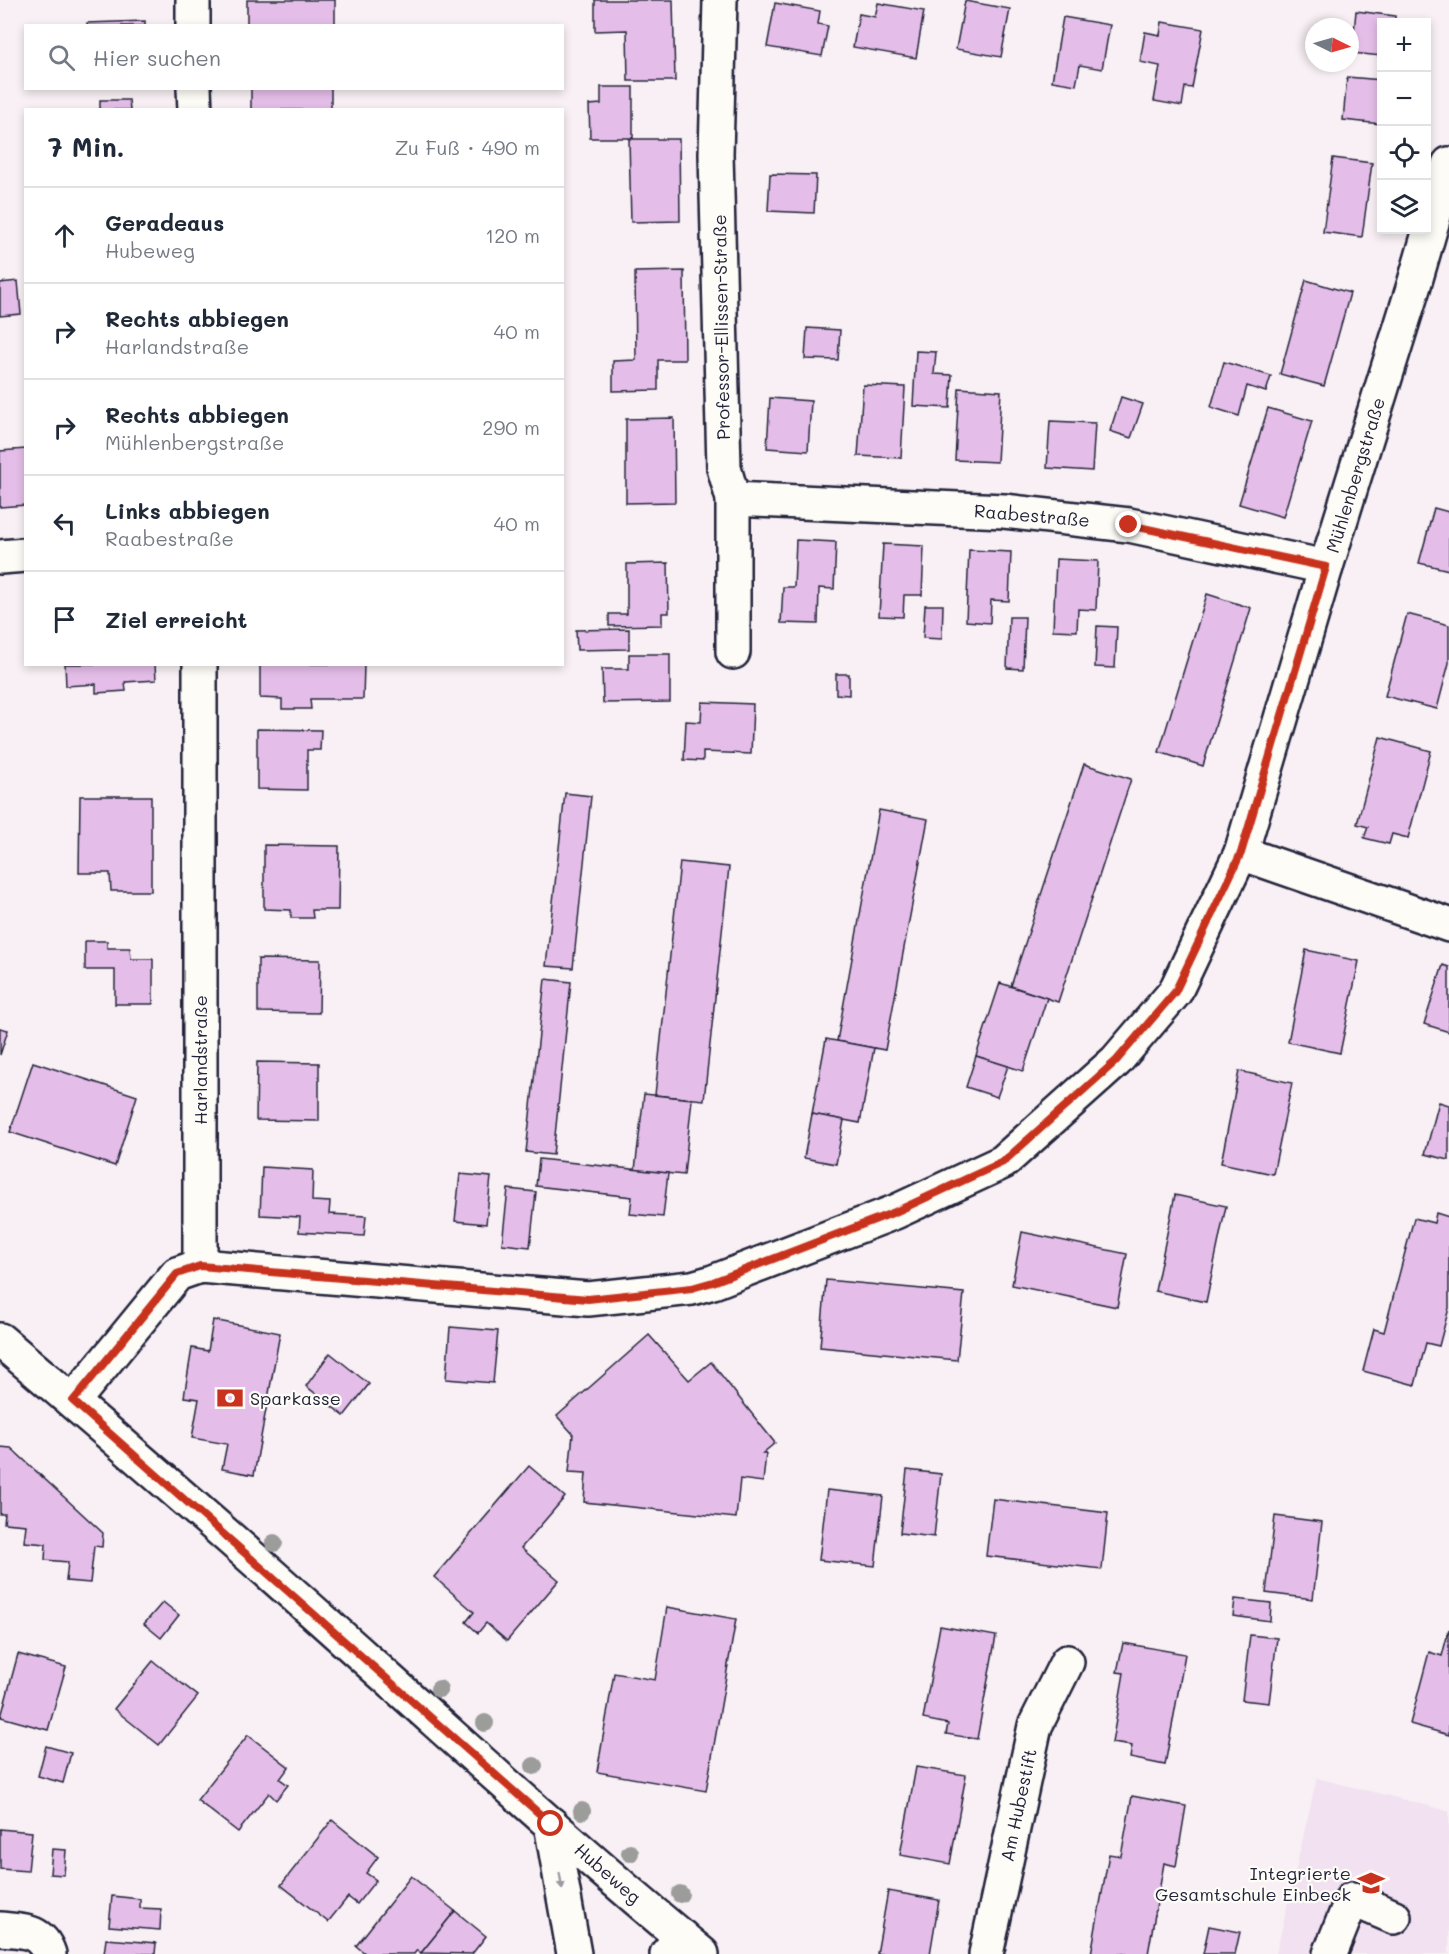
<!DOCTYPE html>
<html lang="de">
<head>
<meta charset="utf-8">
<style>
	:root { --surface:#fff; --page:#f2f2f3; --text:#1f2937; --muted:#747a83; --line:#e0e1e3 }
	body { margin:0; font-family:Mali,sans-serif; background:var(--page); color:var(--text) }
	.controls { position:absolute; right:18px; top:18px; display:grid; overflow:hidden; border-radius:0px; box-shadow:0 3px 9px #0003 }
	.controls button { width:54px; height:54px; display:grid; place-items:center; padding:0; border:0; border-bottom:2px solid var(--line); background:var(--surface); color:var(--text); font:30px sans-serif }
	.compass { position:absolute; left:1305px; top:18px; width:54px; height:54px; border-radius:50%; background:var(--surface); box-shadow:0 3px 9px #0003; rotate:95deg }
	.stop { position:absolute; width:18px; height:18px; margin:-14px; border:4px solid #c8321e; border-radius:50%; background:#fff }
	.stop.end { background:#c8321e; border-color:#fff; box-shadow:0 2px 6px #0008 }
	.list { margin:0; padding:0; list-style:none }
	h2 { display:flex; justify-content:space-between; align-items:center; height:78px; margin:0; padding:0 24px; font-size:26px }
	h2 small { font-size:20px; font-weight:400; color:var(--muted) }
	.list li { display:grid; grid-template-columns:39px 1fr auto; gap:18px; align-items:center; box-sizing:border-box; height:96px; padding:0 24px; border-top:2px solid var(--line) }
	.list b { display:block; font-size:22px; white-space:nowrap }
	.list p { margin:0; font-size:20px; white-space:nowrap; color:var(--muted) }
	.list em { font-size:20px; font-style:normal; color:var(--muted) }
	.icon { flex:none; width:33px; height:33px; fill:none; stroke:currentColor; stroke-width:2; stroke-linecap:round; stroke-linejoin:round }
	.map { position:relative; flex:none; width:1449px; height:1954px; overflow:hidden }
	.search { position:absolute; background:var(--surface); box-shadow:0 3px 9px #0003; left:24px; top:24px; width:540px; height:66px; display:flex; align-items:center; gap:15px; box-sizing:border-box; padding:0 21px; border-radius:0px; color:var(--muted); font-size:22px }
	.panel { position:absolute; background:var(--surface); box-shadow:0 3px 9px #0003; left:24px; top:108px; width:540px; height:558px; border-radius:0px }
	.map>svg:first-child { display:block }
	.built { fill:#f2e1f0 }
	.building { fill:#e4bee8; stroke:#22223b; stroke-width:1.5 }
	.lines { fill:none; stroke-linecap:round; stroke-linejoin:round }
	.minor-casing { stroke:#22223b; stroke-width:38 }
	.tertiary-casing { stroke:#22223b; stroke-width:38 }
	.minor { stroke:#fdfcf7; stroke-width:33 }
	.tertiary { stroke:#fdfcf7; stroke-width:33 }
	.tree { fill:#9c9c9b }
	.oneway { fill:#9a9aa2 }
	.route { stroke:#c8321e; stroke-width:8 }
	.labels { text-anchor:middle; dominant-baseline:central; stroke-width:4.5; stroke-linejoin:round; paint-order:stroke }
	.street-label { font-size:18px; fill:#22223b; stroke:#fdfcf7 }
	.poi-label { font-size:18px; fill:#22223b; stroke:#fdfcf7; text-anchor:start }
</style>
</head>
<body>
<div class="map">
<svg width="1449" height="1954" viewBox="0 0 1449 1954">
	<rect width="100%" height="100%" fill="#f8f0f4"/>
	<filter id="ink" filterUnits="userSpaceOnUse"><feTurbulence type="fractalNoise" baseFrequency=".0167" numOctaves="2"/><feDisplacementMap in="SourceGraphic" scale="12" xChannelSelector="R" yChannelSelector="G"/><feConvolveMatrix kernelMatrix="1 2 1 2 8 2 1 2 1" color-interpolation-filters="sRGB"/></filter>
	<g filter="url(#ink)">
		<path class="built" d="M1317,1778L1449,1811V1954H1276Z"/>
		<g class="building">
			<rect x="247" y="0" width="88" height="26"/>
			<path d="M595,0H673L675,81H628L627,30L595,31Z"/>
			<path d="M965,1L1010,9L1001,57L956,49Z"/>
			<path d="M775,3L820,11L818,24L828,26L822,56L767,47Z"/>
			<path d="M878,3L924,11L916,58L853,47L859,14L875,17Z"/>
			<path d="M1356,11L1395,16V22H1382V56L1352,53Z"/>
			<path d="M1063,17L1110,25L1102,69L1080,65L1076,85L1052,81Z"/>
			<path d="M145,21V26H87V23Z"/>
			<path d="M1162,22L1203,29L1192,88L1185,87L1182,106L1154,101L1160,66L1140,62L1145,32L1160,35Z"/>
			<path d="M1347,77L1382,80L1381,124L1343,120Z"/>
			<path d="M601,87H633V138H590L589,105L601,104Z"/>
			<rect x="251" y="88" width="80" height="22"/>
			<path d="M100,100H129L130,110H100Z"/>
			<path d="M629,139H679L680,221L631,222Z"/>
			<path d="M1333,158L1372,163L1362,237L1323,232Z"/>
			<path d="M770,174L816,175L814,213L768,211Z"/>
			<path d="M684,271L685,360H658V390L613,391V361L636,360L635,272Z"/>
			<path d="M1306,280L1350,293L1324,386L1280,374Z"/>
			<path d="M18,281L21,314L0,316V283Z"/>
			<path d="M807,328L840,330L838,360L805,359Z"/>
			<path d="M916,351L936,352L934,374L952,375L950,408L913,406Z"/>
			<path d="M1224,362L1271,376L1266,392L1247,386L1239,416L1211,407Z"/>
			<path d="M863,385L905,387L901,458L858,456Z"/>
			<path d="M959,388L1001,391L997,462L955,460Z"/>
			<path d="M1121,397L1143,404L1131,438L1110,431Z"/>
			<path d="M770,398L811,401L808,451L767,448Z"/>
			<path d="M1268,408L1312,421L1283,517L1239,504Z"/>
			<path d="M674,418L675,502L626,503V419Z"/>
			<path d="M1050,421L1095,423L1092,471L1047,468Z"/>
			<path d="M26,449V505L0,507V451Z"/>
			<path d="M1434,508L1449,512V570L1419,563Z"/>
			<path d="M796,540L836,542L834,589L819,588L818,624L781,623L783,587H794Z"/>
			<path d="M883,544L924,546L922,595H904L903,617L879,616Z"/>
			<path d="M969,550L1011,552L1009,601L991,600L990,623L966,621Z"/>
			<path d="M1056,559L1098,561L1096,610L1078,609L1077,631L1053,630Z"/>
			<path d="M668,563L669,613H662V625L609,626V614H627V564Z"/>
			<path d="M1207,594L1251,608L1203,766L1159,752Z"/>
			<path d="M925,605H943L942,639L923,638Z"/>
			<path d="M1407,614L1449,625V663L1437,709L1385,696Z"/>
			<path d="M1009,617H1025L1023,669L1007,668Z"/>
			<path d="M1097,626L1117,627L1115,668L1095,667Z"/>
			<path d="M629,629V649L577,650L576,630Z"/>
			<path d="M629,654H670V702L603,703L602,669H629Z"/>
			<path d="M65,664H155L156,680L125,682L126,691L96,693V684L66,686Z"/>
			<path d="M260,664H364L363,699H310L311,709H282V699L260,698Z"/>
			<path d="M836,674H849V695L836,694Z"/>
			<path d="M702,702L753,704L751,754L703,752V761L684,760L686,721L701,722Z"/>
			<path d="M257,729L321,730L320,750H307V790L257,789Z"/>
			<path d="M1380,737L1431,751L1408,838L1392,834L1389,844L1364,838L1368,827L1357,824Z"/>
			<path d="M1084,764L1131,779L1058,1002L1011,986Z"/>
			<path d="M565,793L591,796L573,968L546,966Z"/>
			<path d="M80,796H151V891H111L110,873H79Z"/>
			<path d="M879,810L928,819L885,1050L837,1041Z"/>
			<path d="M264,845L339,846L338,910H312L313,918H291V910L264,909Z"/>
			<path d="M680,862L729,867L704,1100L655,1095Z"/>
			<path d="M85,941H107V948H130L131,959H153V1004H115V970H85Z"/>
			<path d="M1306,950L1359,961L1340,1053L1288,1042Z"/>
			<path d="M258,959L320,960L319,1013L258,1012Z"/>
			<path d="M1443,965L1449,967V1032L1424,1024Z"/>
			<path d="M545,979L571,982L553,1155L526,1152Z"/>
			<path d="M1000,983L1047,998L1023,1071L976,1056Z"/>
			<path d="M0,1028L8,1030L0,1055Z"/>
			<path d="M826,1039L874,1048L860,1123L812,1114Z"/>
			<path d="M976,1056L1008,1066L997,1097L966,1087Z"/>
			<path d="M33,1062L137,1096L115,1166L10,1132Z"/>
			<path d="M257,1062L319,1063V1121L256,1120Z"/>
			<path d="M1239,1071L1292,1083L1273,1174L1221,1163Z"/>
			<path d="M644,1094L692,1099L684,1175L635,1170Z"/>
			<path d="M1439,1102L1449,1105V1160L1425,1154Z"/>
			<path d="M812,1114L844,1120L836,1164L804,1158Z"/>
			<path d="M539,1159L668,1173L663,1217L630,1214L632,1197L536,1186Z"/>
			<path d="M262,1167L313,1170L312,1201L330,1202L329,1214L366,1216L364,1236L299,1232L300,1217L260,1215Z"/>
			<path d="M460,1174L491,1177L486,1224L455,1221Z"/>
			<path d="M508,1189L536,1192L530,1247L502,1244Z"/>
			<path d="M1175,1195L1226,1206L1206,1302L1155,1291Z"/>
			<path d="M1436,1213L1449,1217V1308L1439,1346L1426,1343L1415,1385L1363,1371L1374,1329L1384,1332L1414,1218L1434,1223Z"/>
			<path d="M1022,1232L1127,1254L1117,1307L1012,1285Z"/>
			<path d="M826,1280L964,1293L957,1360L820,1347Z"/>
			<path d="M213,1320L280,1333L254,1475L222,1469L227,1444L192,1438L199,1399L184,1397L192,1348L208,1351Z"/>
			<path d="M450,1327L498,1331L493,1383L446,1379Z"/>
			<path d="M649,1335L689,1380L711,1362L775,1443L763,1453H766L763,1482L740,1479L736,1518L584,1502L586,1473L569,1472L573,1434L557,1416Z"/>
			<path d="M330,1353L369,1384L344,1416L306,1386Z"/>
			<path d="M0,1447L11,1448L103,1533L102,1547L94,1546L90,1583L66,1581L68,1562L45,1560L46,1544L24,1542L26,1525L4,1523L5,1514H0Z"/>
			<path d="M529,1466L565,1497L521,1548L559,1580L507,1641L486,1623L478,1633L466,1622L474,1612L434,1577Z"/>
			<path d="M907,1470L941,1474L934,1537L900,1533Z"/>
			<path d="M827,1490L883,1496L875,1566L819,1560Z"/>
			<path d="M993,1499L1108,1513L1102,1569L986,1556Z"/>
			<path d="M1275,1516L1322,1522L1313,1599L1266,1593Z"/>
			<path d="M1235,1599L1271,1603L1270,1621L1233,1616Z"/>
			<path d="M163,1602L179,1615L161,1638L144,1624Z"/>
			<path d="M667,1607L736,1619L706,1791L597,1772L614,1673L655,1680Z"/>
			<path d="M940,1626L996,1636L977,1739L946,1734L948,1724L923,1719Z"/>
			<path d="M1449,1629V1735L1410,1724L1429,1652L1442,1656Z"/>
			<path d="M1250,1635L1277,1638L1269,1703L1242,1700Z"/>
			<path d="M1123,1643L1185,1654L1165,1765L1130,1758L1132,1746L1112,1743L1124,1673L1117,1672Z"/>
			<path d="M18,1654L66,1667L48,1730L1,1717Z"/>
			<path d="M153,1661L198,1696L159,1745L114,1709Z"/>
			<path d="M248,1735L289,1767L280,1779L288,1785L276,1800L269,1793L238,1832L197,1800Z"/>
			<path d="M46,1746L71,1753L63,1783L38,1776Z"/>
			<path d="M916,1767L966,1775L950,1864L900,1855Z"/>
			<path d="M1132,1796L1186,1806L1176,1866L1164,1863L1148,1954H1091L1109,1854L1121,1856Z"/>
			<path d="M332,1820L378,1857L366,1873L376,1880L357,1904L348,1897L328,1922L281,1885Z"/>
			<path d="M0,1829L32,1832L28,1871L0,1869Z"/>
			<path d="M52,1849L66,1850L64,1875L50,1874Z"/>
			<path d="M411,1876L455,1911L421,1953L417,1950L414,1954H366L356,1946Z"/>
			<path d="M888,1891L939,1900L930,1954H877Z"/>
			<path d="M112,1896L140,1899V1908L161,1909L160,1930L109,1926Z"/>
			<path d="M455,1911L486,1936L472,1954L421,1953Z"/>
			<path d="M1209,1926L1240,1932L1235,1954H1203Z"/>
			<path d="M106,1939L156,1943L155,1954H104Z"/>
		</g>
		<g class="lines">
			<defs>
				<g id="minor">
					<path d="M193,0V26"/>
					<path d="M720,0L716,154L724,468L733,499V652"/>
					<path d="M194,88L195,110"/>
					<path d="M733,499L1004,511L1129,525L1326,567"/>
					<path d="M0,557L26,555"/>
					<path d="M1241,853L1449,925"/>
					<path d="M200,1266V664"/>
					<path d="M73,1401L177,1274L200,1266L588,1299L692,1288L713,1282L895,1212L1003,1162L1116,1061L1175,992L1241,853L1326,567L1414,285L1449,164"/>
					<path d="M551,1824L574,1954"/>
					<path d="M0,1929C22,1931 41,1929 49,1954"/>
					<path d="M667,1954L682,1937"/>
					<path d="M986,1954L1035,1726L1067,1662"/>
					<path d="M1330,1954L1352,1899L1394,1917"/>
				</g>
				<path id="tertiary" d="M0,1340C130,1450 258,1562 385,1676C490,1770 594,1865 702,1954"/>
			</defs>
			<use href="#minor" class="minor-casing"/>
			<use href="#tertiary" class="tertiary-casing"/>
			<use href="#minor" class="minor"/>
			<use href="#tertiary" class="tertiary"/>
		</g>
		<g class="tree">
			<circle cx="274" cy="1543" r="9"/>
			<circle cx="439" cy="1689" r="9"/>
			<circle cx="485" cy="1723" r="9"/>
			<circle cx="534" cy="1766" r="9"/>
			<circle cx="582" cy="1811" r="9"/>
			<circle cx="630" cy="1853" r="9"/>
			<circle cx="680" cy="1894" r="9"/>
		</g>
		<defs><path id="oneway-solid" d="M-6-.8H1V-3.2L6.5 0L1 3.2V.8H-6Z" transform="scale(1.5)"/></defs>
		<use class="oneway" href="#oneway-solid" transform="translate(561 1881) rotate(80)"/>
	</g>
	<g class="lines" filter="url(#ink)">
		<path class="route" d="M551,1824L73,1401L177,1274L200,1266L588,1299L692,1288L713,1282L895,1212L1003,1162L1116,1061L1175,992L1241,853L1326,567L1129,525"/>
	</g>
	<defs>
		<symbol id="bank-bare" viewBox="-9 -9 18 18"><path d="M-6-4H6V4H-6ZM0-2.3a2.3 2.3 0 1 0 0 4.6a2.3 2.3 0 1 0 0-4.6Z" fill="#c8321e" stroke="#fdfcf7" stroke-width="2.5" paint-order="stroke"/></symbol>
		<symbol id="school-bare" viewBox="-9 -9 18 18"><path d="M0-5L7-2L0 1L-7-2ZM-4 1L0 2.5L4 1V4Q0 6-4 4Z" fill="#c8321e" stroke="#fdfcf7" stroke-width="2.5" paint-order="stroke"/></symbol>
	</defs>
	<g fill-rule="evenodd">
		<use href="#bank-bare" x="211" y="1379" width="38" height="38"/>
		<use href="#school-bare" x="1352" y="1864" width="38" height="38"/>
	</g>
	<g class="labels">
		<g class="street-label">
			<text transform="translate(721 327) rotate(-91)">Professor-Ellissen-Straße</text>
			<text transform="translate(1355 475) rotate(-73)">Mühlenbergstraße</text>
			<text transform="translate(1032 515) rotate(5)">Raabestraße</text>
			<text transform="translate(200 1060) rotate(-90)">Harlandstraße</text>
			<text transform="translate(1018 1805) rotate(-78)">Am Hubestift</text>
			<text transform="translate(608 1873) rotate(41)">Hubeweg</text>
		</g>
		<g class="poi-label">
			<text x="250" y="1398">Sparkasse</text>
			<text x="1351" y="1873" text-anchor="end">Integrierte<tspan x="1351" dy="21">Gesamtschule Einbeck</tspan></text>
		</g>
	</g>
</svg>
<div class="controls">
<button>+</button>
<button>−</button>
<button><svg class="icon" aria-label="locate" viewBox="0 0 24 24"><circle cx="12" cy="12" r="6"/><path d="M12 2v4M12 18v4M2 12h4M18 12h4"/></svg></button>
<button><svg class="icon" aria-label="layers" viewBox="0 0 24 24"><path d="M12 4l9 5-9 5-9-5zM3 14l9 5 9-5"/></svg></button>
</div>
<svg class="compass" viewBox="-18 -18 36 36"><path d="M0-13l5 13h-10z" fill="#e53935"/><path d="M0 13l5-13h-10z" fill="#747a83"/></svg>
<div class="stop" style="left:551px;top:1824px"></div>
<div class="stop end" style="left:1129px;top:525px"></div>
<div class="search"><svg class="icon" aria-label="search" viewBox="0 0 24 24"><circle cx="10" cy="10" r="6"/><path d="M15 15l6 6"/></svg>Hier suchen</div>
<section class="panel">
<h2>7 Min.<small>Zu Fuß · 490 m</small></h2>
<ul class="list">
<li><svg class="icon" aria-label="ahead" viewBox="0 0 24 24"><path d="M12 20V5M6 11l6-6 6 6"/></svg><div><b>Geradeaus</b><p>Hubeweg</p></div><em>120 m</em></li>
<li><svg class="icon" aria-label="right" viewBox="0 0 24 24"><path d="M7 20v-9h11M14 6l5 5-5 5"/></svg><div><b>Rechts abbiegen</b><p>Harlandstraße</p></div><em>40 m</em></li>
<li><svg class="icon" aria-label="right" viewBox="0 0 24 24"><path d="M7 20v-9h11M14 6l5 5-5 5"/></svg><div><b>Rechts abbiegen</b><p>Mühlenbergstraße</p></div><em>290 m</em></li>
<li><svg class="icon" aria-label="left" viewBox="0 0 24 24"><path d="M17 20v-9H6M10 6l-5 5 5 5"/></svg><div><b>Links abbiegen</b><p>Raabestraße</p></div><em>40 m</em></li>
<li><svg class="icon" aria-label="arrive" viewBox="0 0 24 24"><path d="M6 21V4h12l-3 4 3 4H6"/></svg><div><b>Ziel erreicht</b></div></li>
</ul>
</section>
</div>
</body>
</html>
